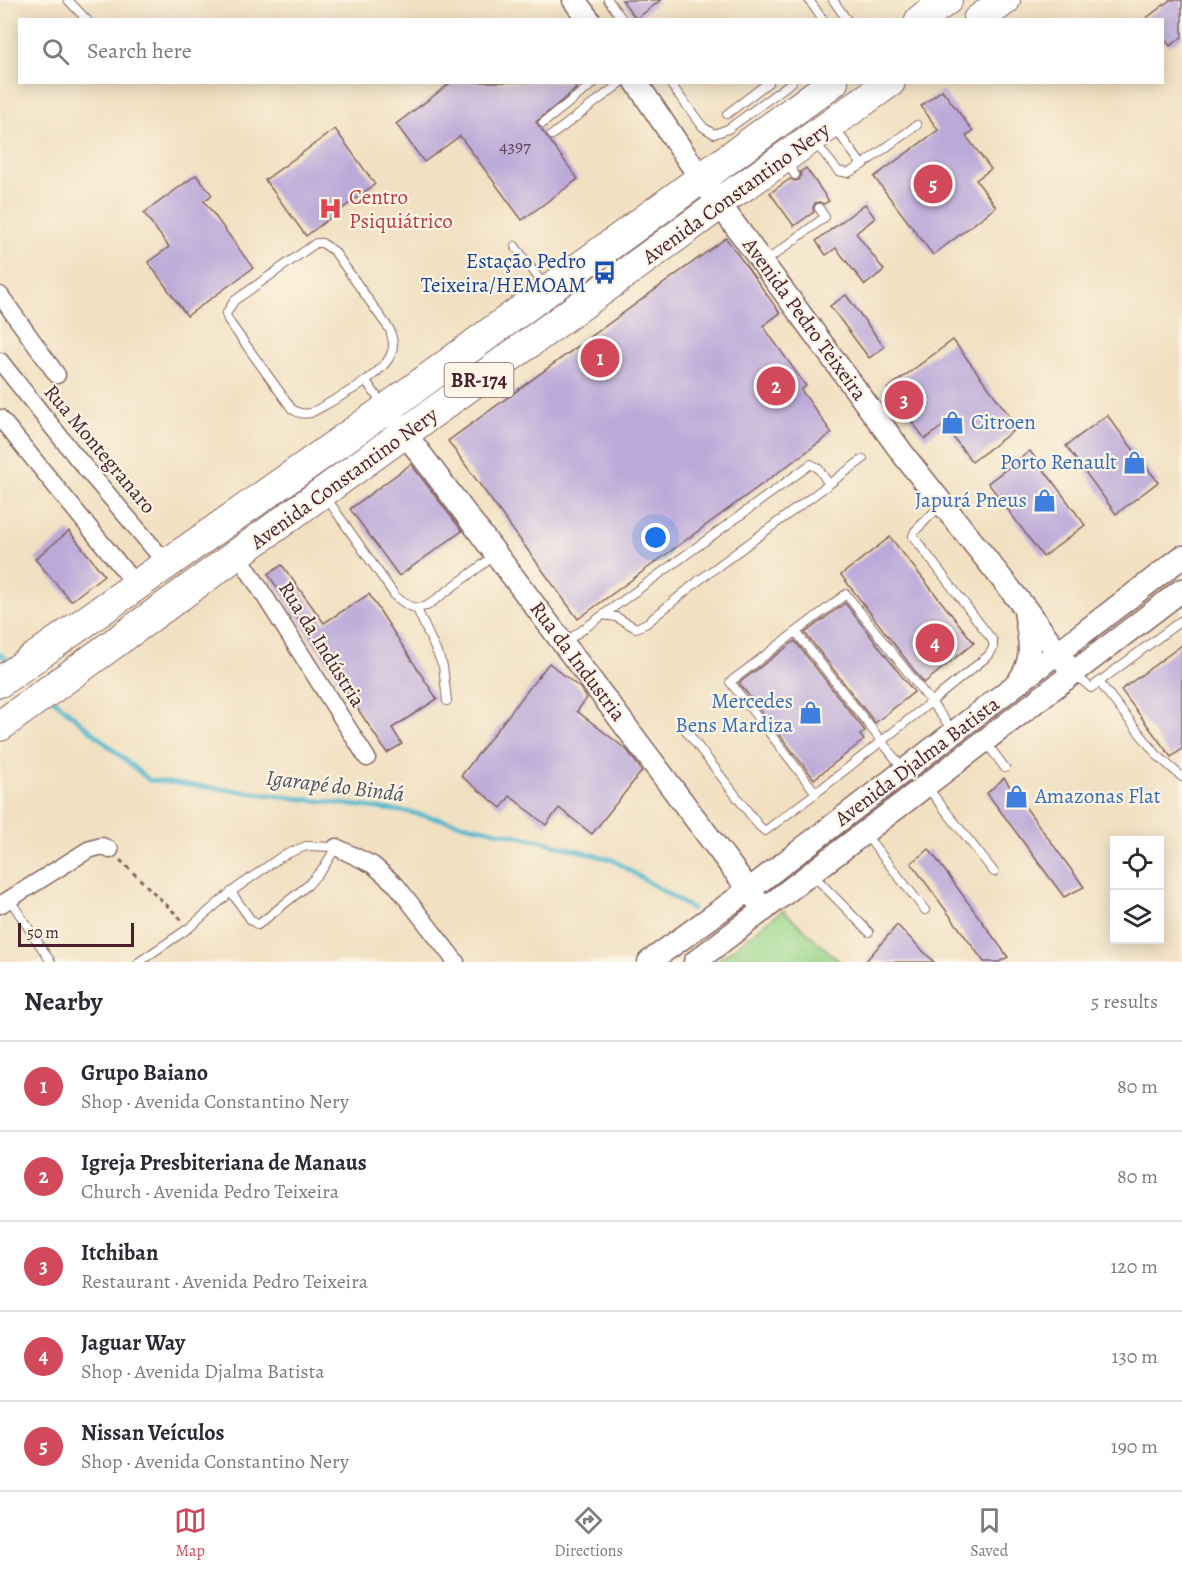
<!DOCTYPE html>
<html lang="en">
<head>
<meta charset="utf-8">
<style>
	:root { --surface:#fff; --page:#f7f7f7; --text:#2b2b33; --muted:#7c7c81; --line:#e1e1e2; --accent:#d1495b }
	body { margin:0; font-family:Alegreya,serif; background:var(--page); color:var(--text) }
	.controls { position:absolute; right:18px; bottom:18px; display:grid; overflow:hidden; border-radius:0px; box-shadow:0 3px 15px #0003 }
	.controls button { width:54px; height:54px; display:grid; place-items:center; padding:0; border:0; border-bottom:2px solid var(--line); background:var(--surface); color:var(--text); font:30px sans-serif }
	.scale { position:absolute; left:18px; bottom:15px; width:116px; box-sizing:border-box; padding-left:6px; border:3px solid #4a1f2b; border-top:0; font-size:16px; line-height:21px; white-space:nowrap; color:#4a1f2b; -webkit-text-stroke:4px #fcf5e5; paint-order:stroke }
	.you { position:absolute; left:656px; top:538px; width:21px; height:21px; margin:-15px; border:4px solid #fff; border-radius:50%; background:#1a73e8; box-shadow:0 0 0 9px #1a73e833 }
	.badge { display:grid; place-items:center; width:39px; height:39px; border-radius:50%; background:var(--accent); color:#fff; font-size:20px; font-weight:700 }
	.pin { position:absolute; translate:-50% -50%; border:3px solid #fff; box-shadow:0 2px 6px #0006 }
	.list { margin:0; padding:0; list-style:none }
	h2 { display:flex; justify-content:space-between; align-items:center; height:78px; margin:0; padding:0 24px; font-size:26px }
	h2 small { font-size:20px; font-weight:400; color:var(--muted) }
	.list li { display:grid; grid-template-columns:39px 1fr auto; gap:18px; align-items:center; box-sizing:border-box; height:90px; padding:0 24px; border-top:2px solid var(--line) }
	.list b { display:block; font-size:22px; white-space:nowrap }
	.list p { margin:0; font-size:20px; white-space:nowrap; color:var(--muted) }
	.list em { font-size:20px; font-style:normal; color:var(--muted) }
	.icon { flex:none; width:33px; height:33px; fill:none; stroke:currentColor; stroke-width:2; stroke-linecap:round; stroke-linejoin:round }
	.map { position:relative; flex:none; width:1182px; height:962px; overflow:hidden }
	.search { position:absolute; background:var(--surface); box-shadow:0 3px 15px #0003; left:18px; right:18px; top:18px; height:66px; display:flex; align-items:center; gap:15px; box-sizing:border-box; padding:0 21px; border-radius:0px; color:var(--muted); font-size:22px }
	.sheet { height:528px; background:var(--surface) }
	nav { display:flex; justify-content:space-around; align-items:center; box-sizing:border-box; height:84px; border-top:2px solid var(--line); background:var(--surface); font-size:16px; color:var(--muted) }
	nav a { display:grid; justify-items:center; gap:3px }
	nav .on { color:var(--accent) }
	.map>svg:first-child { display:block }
	.green { fill:#9ad78c; stroke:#727b5c; stroke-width:1.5 }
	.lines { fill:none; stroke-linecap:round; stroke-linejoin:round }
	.stream { stroke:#4eb6cc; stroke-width:4.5 }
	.building { fill:#bba9d9 }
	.lane-casing { stroke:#846360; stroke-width:10 }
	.street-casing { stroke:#846360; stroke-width:19 }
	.secondary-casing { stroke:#846360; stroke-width:25 }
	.highway-casing { stroke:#846360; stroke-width:32 }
	.path { stroke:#846360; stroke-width:3; stroke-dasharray:4.5 4.5; stroke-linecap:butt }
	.lane { stroke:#fff; stroke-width:8 }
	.street { stroke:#fff; stroke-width:16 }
	.secondary { stroke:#fff; stroke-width:22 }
	.highway { stroke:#fff; stroke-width:30 }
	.labels { text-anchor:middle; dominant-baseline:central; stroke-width:4.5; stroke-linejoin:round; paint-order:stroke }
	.number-label { font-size:18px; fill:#664256 }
	.shield { fill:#fcf5e5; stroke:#7f5f63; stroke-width:1.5 }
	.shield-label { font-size:20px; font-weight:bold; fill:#4a1f2b }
	.street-label { font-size:21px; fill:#4a1f2b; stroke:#fcf5e5 }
	.health-label { font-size:21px; fill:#be3a42; stroke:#fcf5e5; text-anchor:start }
	.transit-label { font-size:21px; fill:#164399; stroke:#fcf5e5; text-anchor:end }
	.shop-label { font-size:21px; fill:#366cbe; stroke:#fcf5e5; text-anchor:end }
	.water-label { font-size:22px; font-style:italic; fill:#4b5463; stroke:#fcf5e5 }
</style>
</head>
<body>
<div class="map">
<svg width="1182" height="962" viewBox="0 0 1182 962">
	<rect width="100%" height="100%" fill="#fcf5e5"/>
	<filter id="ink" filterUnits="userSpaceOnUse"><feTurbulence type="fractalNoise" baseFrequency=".0167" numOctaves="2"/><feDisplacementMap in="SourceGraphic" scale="12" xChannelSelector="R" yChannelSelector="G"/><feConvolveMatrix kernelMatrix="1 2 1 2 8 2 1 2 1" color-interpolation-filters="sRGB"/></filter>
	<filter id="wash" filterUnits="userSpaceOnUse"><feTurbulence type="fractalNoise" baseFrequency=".008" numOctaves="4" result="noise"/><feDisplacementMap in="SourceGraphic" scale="24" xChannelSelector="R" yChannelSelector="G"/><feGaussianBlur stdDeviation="1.35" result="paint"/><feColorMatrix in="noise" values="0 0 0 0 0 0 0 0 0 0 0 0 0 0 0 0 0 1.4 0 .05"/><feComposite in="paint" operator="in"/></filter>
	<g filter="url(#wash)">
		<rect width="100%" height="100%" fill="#f1e0c1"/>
		<path class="green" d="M783,910L840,962H716Z"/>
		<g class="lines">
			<g class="stream">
				<path d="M0,654L10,662"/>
				<path d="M53,699L149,780L408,812L545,842L613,860L692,909"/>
				<path d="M735,961L736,962"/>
			</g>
		</g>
		<g id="blocks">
			<g class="building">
				<path d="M622,0H661L636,19Z"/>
				<path d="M1170,0H1182V37L1170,46L1162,36V20H1144Z"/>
				<path d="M452,82H572L576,89L536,122L578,179L522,220L460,136L424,162L396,124Z"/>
				<path d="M942,90L973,131L966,136L991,169L976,180L996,207L933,255L874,177L938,130L921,106Z"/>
				<path d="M335,129L375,184L306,236L265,180Z"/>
				<path d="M806,168L829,201L824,204L819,202L815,203L813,208L814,212L794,226L770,193L790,179L795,181L799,180L801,175L800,172Z"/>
				<path d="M196,175L212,195L204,201L253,268L187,316L148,262L169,247L144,213Z"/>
				<path d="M865,204L875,218L856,233L884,270L865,285L836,248L826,255L816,241Z"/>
				<path d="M726,238L780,313L763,326L806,386L801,390L832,433L578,619L448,441Z"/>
				<path d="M846,295L884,347L869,358L830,306Z"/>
				<path d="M953,340L1018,427L972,462L944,425L925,439L887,389Z"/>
				<path d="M1107,415L1158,482L1116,514L1066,446Z"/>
				<path d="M1030,451L1085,525L1043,557L988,483Z"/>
				<path d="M411,464L462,531L399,576L350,509Z"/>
				<path d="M69,531L104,575L71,601L35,559Z"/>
				<path d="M890,537L974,643L924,683L841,575Z"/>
				<path d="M282,565L324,623L369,594L437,699L392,728L402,744L387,753L268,574Z"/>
				<path d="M845,603L914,692L875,723L805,633Z"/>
				<path d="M795,641L865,731L860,735L864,740L814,779L739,683Z"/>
				<path d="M1182,645V749L1171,757L1121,690Z"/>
				<path d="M549,663L580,688L587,698L577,711L627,750L642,771L592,834L559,808L546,825L510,796L501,808L461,776Z"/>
				<path d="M1004,778L1084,887L1064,897L987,793Z"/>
				<path d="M929,849L1008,957L999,962H984L911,863Z"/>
				<path d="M897,925L934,962H865Z"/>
			</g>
		</g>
	</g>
	<g filter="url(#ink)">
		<use href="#blocks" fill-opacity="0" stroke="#846360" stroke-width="1.5"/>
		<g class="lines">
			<defs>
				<g id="lane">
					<path d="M68,0L87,20"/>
					<path d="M608,0L623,20"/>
					<path d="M809,0L823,20"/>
					<path d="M833,0L847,20"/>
					<path d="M669,82L703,127L714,134L728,129L792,82"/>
					<path d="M727,114L769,82"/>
					<path d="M543,123L595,82"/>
					<path d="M834,127L862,165L917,125"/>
					<path d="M552,135L622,82"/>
					<path d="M814,141L838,171L848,173L862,165"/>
					<path d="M786,161L795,175"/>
					<path d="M316,243H322L334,251L390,330C392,338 395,346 391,354C383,376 332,401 311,413C303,414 299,414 292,409L228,320L226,314L234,301Z"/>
					<path d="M515,246L545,287"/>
					<path d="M765,262L825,217L819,208"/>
					<path d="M366,381L383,405"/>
					<path d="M325,496L396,597C408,606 412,610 427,606L494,556"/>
					<path d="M941,505L915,531L913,536L993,641V648L989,655L931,702L954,732"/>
					<path d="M846,594L931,702L816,793L730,682Z"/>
					<path d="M417,609L443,666L447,701"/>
					<path d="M603,615L811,464L818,468L829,484"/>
					<path d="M796,632L904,770"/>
					<path d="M564,643L603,615L616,617L636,628L647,623L698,581L863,459"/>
					<path d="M1073,673L1091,688L1182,620"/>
					<path d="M1099,682L1157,755L1182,777"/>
					<path d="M681,724L759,826L765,831L816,793"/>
					<path d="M985,741L1005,768"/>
					<path d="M927,787L994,872"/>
					<path d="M865,834L925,910"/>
					<path d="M812,874L869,932"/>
					<path d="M10,900L51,962"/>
					<path d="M139,962L189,928L231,892L282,856L306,846L336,847L324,867L308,885L258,925L251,920L231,892"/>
				</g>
				<g id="street">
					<path d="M0,295L57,375"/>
					<path d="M0,361L77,458L167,564"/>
					<path d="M0,418L136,585"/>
					<path d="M238,554L367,758"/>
					<path d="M336,847L373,865L397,886L456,962"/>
					<path d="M0,905L88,850L102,846L110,850"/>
				</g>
				<g id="secondary">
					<path d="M574,0L589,20"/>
					<path d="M636,82L701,179L906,458L1025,608L1073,673"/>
					<path d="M395,420L764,910"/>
					<path d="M1019,681C1037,654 1028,639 1025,609"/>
					<path d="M649,962L750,889L1182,557"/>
					<path d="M695,962L1182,590"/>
				</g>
				<g id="highway">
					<path d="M920,20L947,0"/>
					<path d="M978,20L1005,0"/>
					<path d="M0,682L386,409L833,82"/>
					<path d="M0,726L685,230L719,205V202L750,182L890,82"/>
				</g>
			</defs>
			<use href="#lane" class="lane-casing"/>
			<use href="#street" class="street-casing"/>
			<use href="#secondary" class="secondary-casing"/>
			<use href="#highway" class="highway-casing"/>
			<path class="path" d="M120,860L182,920"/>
			<use href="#lane" class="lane"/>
			<use href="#street" class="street"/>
			<use href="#secondary" class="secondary"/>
			<use href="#highway" class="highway"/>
		</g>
	</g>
	<defs>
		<symbol id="hospital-bare" viewBox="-9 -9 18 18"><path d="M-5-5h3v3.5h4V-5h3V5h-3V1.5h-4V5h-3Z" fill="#e0444e" stroke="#fcf5e5" stroke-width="2.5" paint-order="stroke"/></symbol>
		<symbol id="bus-bare" viewBox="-9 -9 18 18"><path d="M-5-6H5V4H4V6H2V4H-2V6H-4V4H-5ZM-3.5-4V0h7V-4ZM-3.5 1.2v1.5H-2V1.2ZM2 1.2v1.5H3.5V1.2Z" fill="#1a4fb4" stroke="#fcf5e5" stroke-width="2.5" paint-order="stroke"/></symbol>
		<symbol id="shop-bare" viewBox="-9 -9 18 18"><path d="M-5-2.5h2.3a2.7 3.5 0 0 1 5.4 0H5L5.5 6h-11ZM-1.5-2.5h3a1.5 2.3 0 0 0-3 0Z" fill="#3f7fe0" stroke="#fcf5e5" stroke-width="2.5" paint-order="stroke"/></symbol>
	</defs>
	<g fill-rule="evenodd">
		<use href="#hospital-bare" x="314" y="192" width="33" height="33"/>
		<use href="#bus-bare" x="588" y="256" width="33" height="33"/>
		<use href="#shop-bare" x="936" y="406" width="33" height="33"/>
		<use href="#shop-bare" x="1118" y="446" width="33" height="33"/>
		<use href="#shop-bare" x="1028" y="484" width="33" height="33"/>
		<use href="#shop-bare" x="794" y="696" width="33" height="33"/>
		<use href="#shop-bare" x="1000" y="780" width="33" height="33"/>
	</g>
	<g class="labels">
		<g class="number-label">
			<text x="515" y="146">4397</text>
		</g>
		<rect class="shield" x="444.5" y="363" width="69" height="34" rx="4.5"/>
		<g class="shield-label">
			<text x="479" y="380">BR-174</text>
		</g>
		<g class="street-label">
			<text transform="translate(736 193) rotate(-36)">Avenida Constantino Nery</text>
			<text transform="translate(805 319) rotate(54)">Avenida Pedro Teixeira</text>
			<text transform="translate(100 449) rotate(50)">Rua Montegranaro</text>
			<text transform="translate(344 478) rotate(-36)">Avenida Constantino Nery</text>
			<text transform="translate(322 644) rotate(58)">Rua da Indústria</text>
			<text transform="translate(578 661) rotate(53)">Rua da Industria</text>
			<text transform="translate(917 761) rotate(-37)">Avenida Djalma Batista</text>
		</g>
		<g class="health-label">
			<text x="349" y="197">Centro<tspan x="349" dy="24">Psiquiátrico</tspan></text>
		</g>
		<g class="transit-label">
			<text x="586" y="261">Estação Pedro<tspan x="586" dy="24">Teixeira/HEMOAM</tspan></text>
		</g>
		<g class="shop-label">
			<text x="971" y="422" text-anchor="start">Citroen</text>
			<text x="1117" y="462">Porto Renault</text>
			<text x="1027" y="500">Japurá Pneus</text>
			<text x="793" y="701">Mercedes<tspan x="793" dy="24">Bens Mardiza</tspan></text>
			<text x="1035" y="796" text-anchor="start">Amazonas Flat</text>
		</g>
		<g class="water-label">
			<text transform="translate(335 786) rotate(7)">Igarapé do Bindá</text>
		</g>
	</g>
</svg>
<div class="controls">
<button><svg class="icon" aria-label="locate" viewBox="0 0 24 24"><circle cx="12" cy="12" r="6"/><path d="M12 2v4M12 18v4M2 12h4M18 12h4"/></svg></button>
<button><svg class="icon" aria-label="layers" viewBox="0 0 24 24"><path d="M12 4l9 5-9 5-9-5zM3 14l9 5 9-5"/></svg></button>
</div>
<div class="scale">50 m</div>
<div class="you"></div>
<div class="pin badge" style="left:600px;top:358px">1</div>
<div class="pin badge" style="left:776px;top:386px">2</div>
<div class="pin badge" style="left:904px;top:400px">3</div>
<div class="pin badge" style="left:935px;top:643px">4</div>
<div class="pin badge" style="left:933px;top:184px">5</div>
<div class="search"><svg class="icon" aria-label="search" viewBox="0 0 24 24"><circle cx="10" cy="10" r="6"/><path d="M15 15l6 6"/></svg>Search here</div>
</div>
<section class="sheet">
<h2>Nearby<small>5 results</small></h2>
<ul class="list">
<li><span class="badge">1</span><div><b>Grupo Baiano</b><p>Shop · Avenida Constantino Nery</p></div><em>80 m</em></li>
<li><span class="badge">2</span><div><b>Igreja Presbiteriana de Manaus</b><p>Church · Avenida Pedro Teixeira</p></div><em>80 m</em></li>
<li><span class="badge">3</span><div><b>Itchiban</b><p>Restaurant · Avenida Pedro Teixeira</p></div><em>120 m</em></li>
<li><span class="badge">4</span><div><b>Jaguar Way</b><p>Shop · Avenida Djalma Batista</p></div><em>130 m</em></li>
<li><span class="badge">5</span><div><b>Nissan Veículos</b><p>Shop · Avenida Constantino Nery</p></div><em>190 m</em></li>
</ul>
</section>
<nav>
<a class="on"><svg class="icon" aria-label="map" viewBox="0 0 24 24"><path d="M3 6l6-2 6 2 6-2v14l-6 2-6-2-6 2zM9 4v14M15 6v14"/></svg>Map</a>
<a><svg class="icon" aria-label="directions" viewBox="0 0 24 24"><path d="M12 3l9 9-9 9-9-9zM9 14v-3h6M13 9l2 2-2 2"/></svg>Directions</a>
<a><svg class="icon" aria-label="saved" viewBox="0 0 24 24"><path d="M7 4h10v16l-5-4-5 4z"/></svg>Saved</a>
</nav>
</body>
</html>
